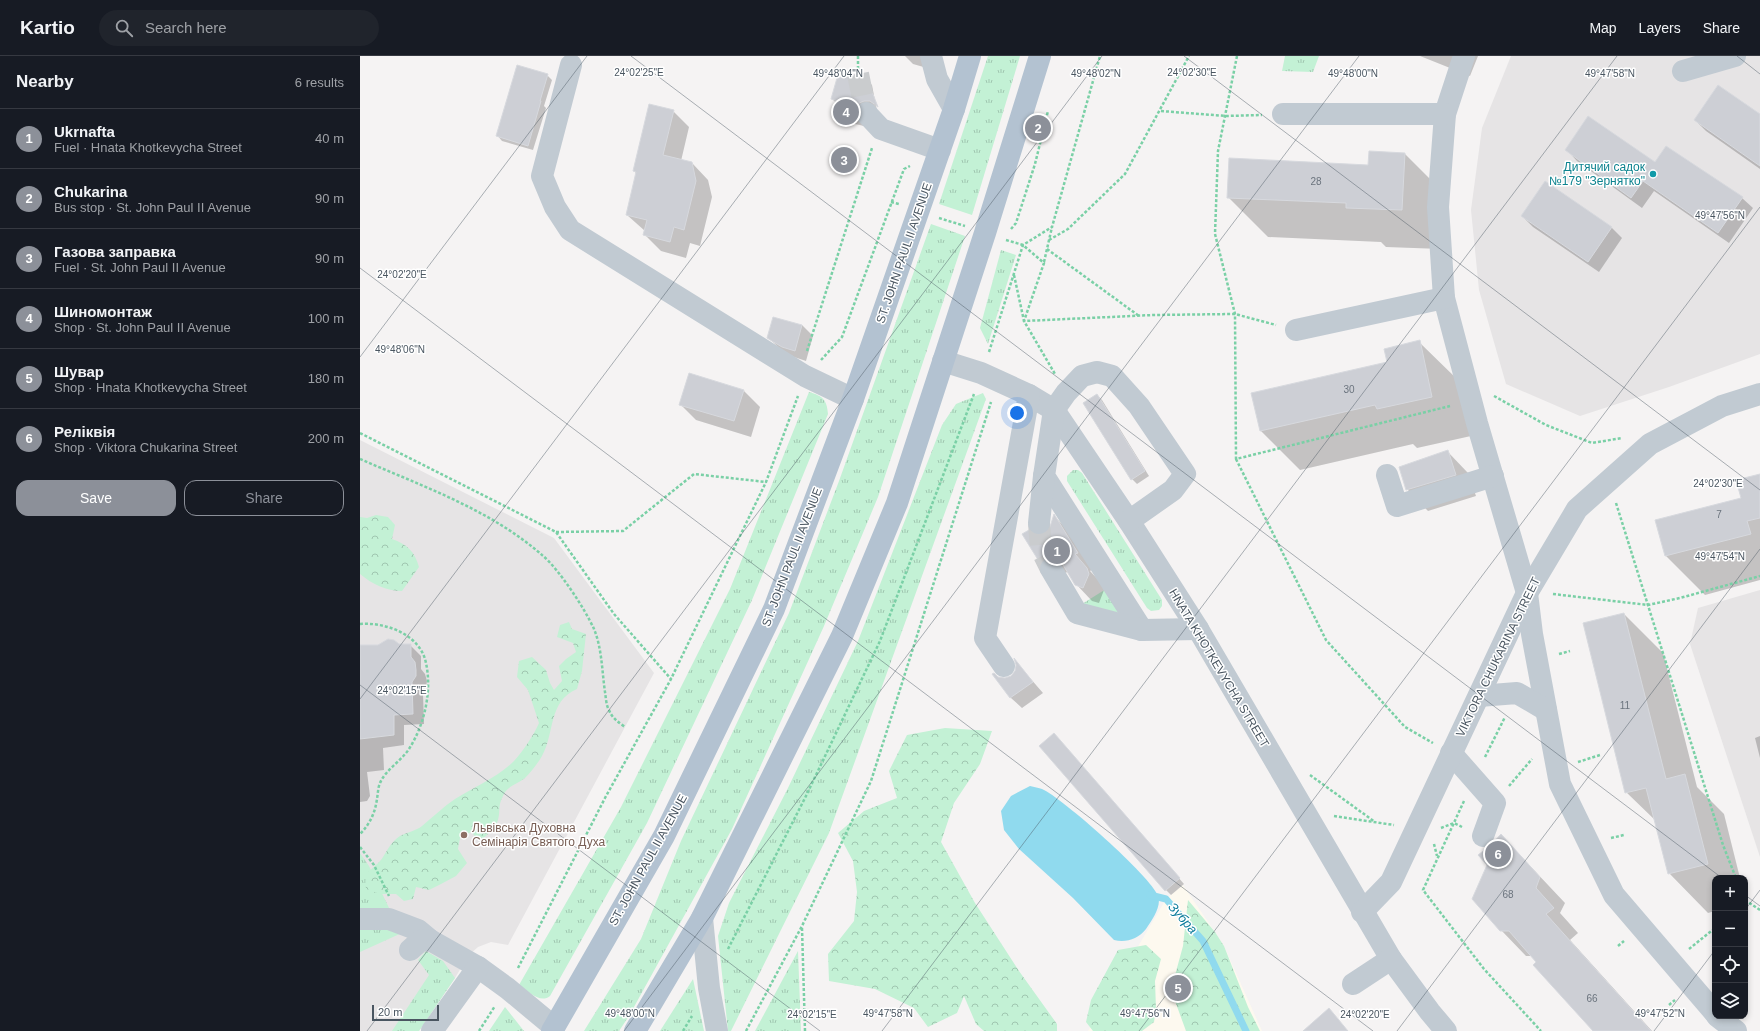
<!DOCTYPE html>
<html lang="en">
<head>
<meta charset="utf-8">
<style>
	:root { --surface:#171b24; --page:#20242c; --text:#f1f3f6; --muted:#9ea1a6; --line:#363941; --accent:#8c9099 }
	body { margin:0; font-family:Helvetica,sans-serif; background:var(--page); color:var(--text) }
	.controls { position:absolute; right:12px; bottom:12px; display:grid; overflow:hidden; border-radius:8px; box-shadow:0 2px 6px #0003 }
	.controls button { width:36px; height:36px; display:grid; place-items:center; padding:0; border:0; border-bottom:1px solid var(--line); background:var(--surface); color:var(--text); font:20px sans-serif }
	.scale { position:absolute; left:12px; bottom:10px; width:67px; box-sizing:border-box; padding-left:4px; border:2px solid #4a5661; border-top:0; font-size:11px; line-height:14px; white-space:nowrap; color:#4a5661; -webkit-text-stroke:3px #fff; paint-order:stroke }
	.you { position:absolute; left:657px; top:357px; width:14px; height:14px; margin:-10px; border:3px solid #fff; border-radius:50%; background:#1a73e8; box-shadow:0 0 0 6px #1a73e833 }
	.badge { display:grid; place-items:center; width:26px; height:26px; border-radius:50%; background:var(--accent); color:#fff; font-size:13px; font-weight:700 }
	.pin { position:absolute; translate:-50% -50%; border:2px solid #fff; box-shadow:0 1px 4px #0006 }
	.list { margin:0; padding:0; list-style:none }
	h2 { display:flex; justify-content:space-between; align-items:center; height:52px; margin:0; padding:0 16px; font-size:17px }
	h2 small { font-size:13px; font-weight:400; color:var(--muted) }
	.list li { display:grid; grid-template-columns:26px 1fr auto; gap:12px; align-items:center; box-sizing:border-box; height:60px; padding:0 16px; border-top:1px solid var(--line) }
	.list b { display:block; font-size:15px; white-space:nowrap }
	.list p { margin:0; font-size:13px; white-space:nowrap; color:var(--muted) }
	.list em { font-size:13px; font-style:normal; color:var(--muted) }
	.actions { display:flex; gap:8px; padding:12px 16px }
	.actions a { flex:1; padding:9px 0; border:1px solid var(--accent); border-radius:12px; text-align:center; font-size:14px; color:var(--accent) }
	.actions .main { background:var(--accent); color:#fff }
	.icon { flex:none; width:22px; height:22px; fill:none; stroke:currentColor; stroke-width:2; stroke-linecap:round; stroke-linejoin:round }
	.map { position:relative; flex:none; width:1400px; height:975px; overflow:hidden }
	header { display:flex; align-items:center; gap:24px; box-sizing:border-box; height:56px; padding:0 20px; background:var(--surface); border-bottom:1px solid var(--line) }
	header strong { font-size:19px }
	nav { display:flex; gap:22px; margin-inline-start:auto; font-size:14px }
	.search { width:280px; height:36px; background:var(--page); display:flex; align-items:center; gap:10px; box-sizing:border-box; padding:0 14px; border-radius:22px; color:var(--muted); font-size:15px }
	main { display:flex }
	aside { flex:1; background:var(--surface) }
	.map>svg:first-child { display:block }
	.commercial { fill:#fdf9ef }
	.education { fill:#e6e4e5 }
	.grass { fill:url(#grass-tufts) }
	.forest { fill:url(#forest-crowns) }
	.water { fill:#90daee }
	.shadow { fill:#0003 }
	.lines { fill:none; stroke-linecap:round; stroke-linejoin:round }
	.stream { stroke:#90daee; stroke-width:7 }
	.building { fill:#cdcfd5; stroke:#d7d9de }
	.minor-tunnel { stroke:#caccce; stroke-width:22; stroke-dasharray:22 11; stroke-linecap:butt }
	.path { stroke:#7ad0a6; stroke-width:2.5; stroke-dasharray:3 2; stroke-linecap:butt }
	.minor { stroke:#c1cad2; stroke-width:22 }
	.major { stroke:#b3c2d1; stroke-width:22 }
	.ticks { fill:none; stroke:#4a5661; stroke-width:1; stroke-opacity:0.45 }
	.culture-dot { fill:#0f9aa8; stroke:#fff; stroke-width:1.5 }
	.education-dot { fill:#8d6e63; stroke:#fff; stroke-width:1.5 }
	.labels { text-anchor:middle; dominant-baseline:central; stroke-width:3; stroke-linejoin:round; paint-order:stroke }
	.number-label { font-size:10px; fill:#6b747e }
	.culture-label { font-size:12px; fill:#0d838f; stroke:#fff; text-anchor:end }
	.street-label { font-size:12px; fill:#4a5661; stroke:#fff }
	.education-label { font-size:12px; fill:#785e54; stroke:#fff; text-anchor:start }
	.water-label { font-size:13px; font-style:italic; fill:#0c7c9b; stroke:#fff }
	.ticks-label { font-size:10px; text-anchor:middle; fill:#4a5661; stroke:#fff; stroke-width:3; stroke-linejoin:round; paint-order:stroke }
</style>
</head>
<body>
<header>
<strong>Kartio</strong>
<div class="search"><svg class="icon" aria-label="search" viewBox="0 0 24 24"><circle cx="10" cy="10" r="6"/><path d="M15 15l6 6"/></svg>Search here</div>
<nav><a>Map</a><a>Layers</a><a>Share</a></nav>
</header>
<main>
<aside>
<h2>Nearby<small>6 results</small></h2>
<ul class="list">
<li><span class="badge">1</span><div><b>Ukrnafta</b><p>Fuel · Hnata Khotkevycha Street</p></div><em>40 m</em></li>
<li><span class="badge">2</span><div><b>Chukarina</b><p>Bus stop · St. John Paul II Avenue</p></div><em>90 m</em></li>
<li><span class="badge">3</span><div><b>Газова заправка</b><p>Fuel · St. John Paul II Avenue</p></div><em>90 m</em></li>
<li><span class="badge">4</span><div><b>Шиномонтаж</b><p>Shop · St. John Paul II Avenue</p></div><em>100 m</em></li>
<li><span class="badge">5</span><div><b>Шувар</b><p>Shop · Hnata Khotkevycha Street</p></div><em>180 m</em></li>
<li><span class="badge">6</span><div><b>Реліквія</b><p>Shop · Viktora Chukarina Street</p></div><em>200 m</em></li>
</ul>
<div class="actions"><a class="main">Save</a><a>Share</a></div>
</aside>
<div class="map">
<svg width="1400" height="975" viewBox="0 0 1400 975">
	<defs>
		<pattern id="grass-tufts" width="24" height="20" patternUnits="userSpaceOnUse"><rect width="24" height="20" fill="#c3f1d5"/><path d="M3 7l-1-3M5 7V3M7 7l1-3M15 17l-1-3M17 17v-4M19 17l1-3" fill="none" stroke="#a0c6b0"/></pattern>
		<pattern id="forest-crowns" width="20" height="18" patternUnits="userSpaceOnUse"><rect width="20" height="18" fill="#c3f1d5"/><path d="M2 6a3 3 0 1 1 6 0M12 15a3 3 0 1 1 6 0" fill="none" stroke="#a0c6b0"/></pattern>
	</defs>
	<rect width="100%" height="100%" fill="#f5f3f3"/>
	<path class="commercial" d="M823,829L863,888L902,975H728L806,843Z"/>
	<g class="education">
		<path d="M1151,0H1400V298L1309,331L1220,360L1146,328L1119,234L1111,154L1122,72Z"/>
		<path d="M0,384L194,482L294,617L148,889L131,886L118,891L108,900L95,922L59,975H0Z"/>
		<path d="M1400,534V801L1330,588L1338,552Z"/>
	</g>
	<g class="grass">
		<path d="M628,0H660L612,159L579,148Z"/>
		<path d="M925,0H959L953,16L922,15Z"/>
		<path d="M571,168L605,180L518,441L464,570L372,773L269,960L259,975H224L281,883L321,785L429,557L479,425Z"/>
		<path d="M641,194L656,199L628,288L620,272Z"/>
		<path d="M449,336C463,340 467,344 468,358L392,544L287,767L190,940C180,948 168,935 159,929L261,751L370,533Z"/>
		<path d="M623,337L626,343L469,777L371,975H368L358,880L369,847L428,732L498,585L582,369L596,348Z"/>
		<path d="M713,414H718L722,417L802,544V550L799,554L791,555L787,552L707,425V420Z"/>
		<path d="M746,533L759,557L722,548Z"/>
		<path d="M0,797L9,810L30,854L4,852L0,853Z"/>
		<path d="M10,869L44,876L0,896V872Z"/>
		<path d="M66,895L83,905L95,922L59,975H32L69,919L58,904Z"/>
		<path d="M438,895L441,975H395Z"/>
		<path d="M333,923L344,975H300Z"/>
		<path d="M145,951L164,975H129Z"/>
	</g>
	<g class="forest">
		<path d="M16,459L28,461L35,469L32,483C47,488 55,496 59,511L42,535C26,535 12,528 0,518V461L7,462Z"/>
		<path d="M209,566L212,573L226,578L222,615L217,633C188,645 195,677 182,700C178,707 171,716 165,722C159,727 148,730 144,738C137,751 141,753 138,764C135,773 127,779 120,785L111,776L100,782L98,793L107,807L96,820L81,828L69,834L56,831L53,843L44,845L36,838H20L6,833C3,812 14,815 23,801C28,793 31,786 40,780C47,776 56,775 62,770C73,761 83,751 95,743C114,731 138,721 154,705C164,694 173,680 179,667L168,634L157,621L159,605L172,601L186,614L190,627L194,634L202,625L199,610L206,603L216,596L213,587L197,581L200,569Z"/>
		<path d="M585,672L632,675L620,708L594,747L581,786L615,847L659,915L697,968V975H624L616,968L604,940L597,957L568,971L554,952L515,933L469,925L468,898L494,865L497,836L493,805L478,777L504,755L537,742L529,715L547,679Z"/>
		<path d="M828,844L855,876L864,890L888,951L900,975H826L811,934L823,890Z"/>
		<path d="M786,889L801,903L795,925L796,953L794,966L782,975H733L726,966L731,944L758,894Z"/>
	</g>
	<path class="water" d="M670,730C674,731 679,732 682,733C701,741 792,821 798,840C802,850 792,864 786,873C778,883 766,887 754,884L713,842L659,793L644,774L641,755L651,740Z"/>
	<g class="shadow">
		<path d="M545,0H573L567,12L553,8Z"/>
		<path d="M1060,0H1118L1110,20Z"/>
		<path d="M501,18L512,29L517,55L504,70L495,68L484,57L485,54L472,43Z"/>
		<path d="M187,19L192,24L184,50L186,52L173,94L142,85L137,79Z"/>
		<path d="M313,55L329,71L321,105L332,107L348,124L352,141L340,190L330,187L326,202L301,195L285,179V175L267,159L277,118L274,115Z"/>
		<path d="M1400,59V113L1346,75L1335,64Z"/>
		<path d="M1207,94L1295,108L1382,142L1393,152L1369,187L1294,135L1282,152L1217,105Z"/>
		<path d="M1045,98L1084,137L1081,193L1026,191L1021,186L908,181L868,141L1009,110Z"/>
		<path d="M1162,160L1252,172L1262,182L1239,216L1173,171Z"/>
		<path d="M442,269L453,280L446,305L434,301L419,292L408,281Z"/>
		<path d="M1059,286L1099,325L1111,380L1057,392L1053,388L940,414L900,374L1028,307Z"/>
		<path d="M329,318L384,335L400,351L391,381L336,364L320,348Z"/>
		<path d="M737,339L742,344L789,420L777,428L772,423Z"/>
		<path d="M1087,395L1108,417L1116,440L1068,455L1047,433Z"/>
		<path d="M1400,419V524L1345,539L1305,499L1382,443Z"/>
		<path d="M694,460L710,476L733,513L730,515L743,529L744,534L739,547L732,545L716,528L708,516L701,518L697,523L681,507L663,478L677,480L685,479L690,475Z"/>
		<path d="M1264,558L1303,597L1337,731L1364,758L1380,822H1355V855L1348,857L1309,817L1296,765L1266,736Z"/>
		<path d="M39,589H50L61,600V613L65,618L67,625L66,631L63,638L64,668L44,669V689L23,692L24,714L7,716L10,740L7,745L0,746V590Z"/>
		<path d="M656,606L683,637L662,652L651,642L634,619L638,622L645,623L652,621L656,616Z"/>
		<path d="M1400,680V702L1395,682Z"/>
		<path d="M699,684L824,828L811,839L806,834Z"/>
		<path d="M1141,779L1205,847L1200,857L1218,877L1210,884L1292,975H1234L1172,900H1166L1141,874L1128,809L1132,790Z"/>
	</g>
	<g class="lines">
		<path class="stream" d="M790,839L806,843L843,885L886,975"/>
	</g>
	<g class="building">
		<path d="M157,9L188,18L180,45H181L168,90L136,80Z"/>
		<path d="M502,17L503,25L507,23L518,51L510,45H504L497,48L494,54V60L483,58L485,47L471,43L477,22Z"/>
		<path d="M1358,29L1400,58V110L1334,64Z"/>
		<path d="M289,48L314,54L303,99L332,106L336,125L324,174L314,171L310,186L283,179L287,164L266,159L276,116L273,115Z"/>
		<path d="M1228,60L1295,106L1306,90L1383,141L1358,177L1283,125L1271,142L1205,94Z"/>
		<path d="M1009,95L1045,97L1042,154L986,152V147L867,142L869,102L1008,109Z"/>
		<path d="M1185,125L1252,171L1228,206L1161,160Z"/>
		<path d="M413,261L442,269L435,295L422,291L407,282Z"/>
		<path d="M1060,284L1072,341L1017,353L1015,349L900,375L891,337L1027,306L1024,293Z"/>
		<path d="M329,317L384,334L374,365L319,349Z"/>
		<path d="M737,338L785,415L771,424L723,347Z"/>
		<path d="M1088,394L1096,419L1046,434L1039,411Z"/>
		<path d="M1400,418V462L1387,465L1391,478L1305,500L1295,464L1381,442L1376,424Z"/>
		<path d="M694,458L718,497L715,498L727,512L729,518L723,532L715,529L702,507L697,502L691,501L685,502L680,507L662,478L669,474L672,477L677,479L684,478L689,474Z"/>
		<path d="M1264,557L1306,723L1325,718L1348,808L1308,818L1286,732L1265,737L1223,567Z"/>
		<path d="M28,583L34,584L39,588H51V601L55,606L56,614V620L52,626L53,658L34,659V679L0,683V589H18Z"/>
		<path d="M654,602L673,626L650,642L632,618L634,617L638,621L645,622L651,620L655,615L656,609Z"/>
		<path d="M694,677L820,822L805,835L679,690Z"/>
		<path d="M1141,778L1180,821L1176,832L1194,852L1186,858L1291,975H1233L1173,909L1176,906L1149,875H1140L1112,843L1127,809L1118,799L1131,789Z"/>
		<path d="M969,952L988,975H943Z"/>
	</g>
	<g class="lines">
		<g class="minor-tunnel">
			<path d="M498,18L506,57"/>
			<path d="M679,467L681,493L691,513"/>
		</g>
		<g class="path">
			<path d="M877,0L858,95L855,178L875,258L876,403L1090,350"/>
			<path d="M498,18V0"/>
			<path d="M801,55L866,60L902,59"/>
			<path d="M531,146L539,148"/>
			<path d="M579,162L605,170"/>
			<path d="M651,173L656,167L675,108L688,55"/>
			<path d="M646,184L663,189L684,207L664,265L793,259L875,258L916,269"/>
			<path d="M689,184L708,173L765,118L829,0"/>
			<path d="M687,193L779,260"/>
			<path d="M684,206L692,171"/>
			<path d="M654,219L664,265L695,318"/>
			<path d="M447,295L512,92"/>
			<path d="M629,296L663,189L692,171L740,0"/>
			<path d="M461,304L482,281L544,113L550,110"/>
			<path d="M1134,340L1186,369L1232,387L1262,382"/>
			<path d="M0,377L196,476L254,558L311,623"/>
			<path d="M0,403C62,430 131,454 182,499C199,513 225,553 234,573C242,592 242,616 245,636C246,642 246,649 249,654C252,662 258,666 265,671"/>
			<path d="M876,403L966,584L1045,671L1073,687"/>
			<path d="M1256,447L1363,789L1376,822"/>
			<path d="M196,476L263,475L334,418L406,426"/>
			<path d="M1193,538L1288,549L1320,542L1400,520"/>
			<path d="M0,568C24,566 57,577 65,603C73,632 65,668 49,693C41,705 27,713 21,725C18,730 18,737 17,743C15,757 10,768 0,778"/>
			<path d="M1199,598L1210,595"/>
			<path d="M1125,701L1145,661"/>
			<path d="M1218,706L1240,699"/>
			<path d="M950,719L1015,766"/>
			<path d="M1149,730L1172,703"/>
			<path d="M1104,745L1063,834L1124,913L1181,975"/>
			<path d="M974,760L1034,769"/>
			<path d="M1081,772L1094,767L1102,771"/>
			<path d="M1251,782L1264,779"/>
			<path d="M1074,788L1077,800"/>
			<path d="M0,791L14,809L29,840"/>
			<path d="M1385,844L1400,854"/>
			<path d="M442,872L445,975"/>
			<path d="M1258,890L1264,885"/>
			<path d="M368,893L445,742L520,585L614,338"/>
			<path d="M1329,893L1355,872"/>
			<path d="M158,912L245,742L311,623L406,426L438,340"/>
			<path d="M1309,949L1315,944"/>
			<path d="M119,975L135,950"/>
			<path d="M323,975L332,960"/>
			<path d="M386,975L442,870L511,725L631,346"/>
		</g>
		<g class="minor">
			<path d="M571,0L577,23L594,53"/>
			<path d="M1104,0L1085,58L1078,151L1084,242L1117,367L1167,537L1172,578L1200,728L1254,839L1355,957"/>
			<path d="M211,9L182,120L195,151L210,174L445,320L493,343"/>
			<path d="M1323,15L1375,0"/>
			<path d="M506,57L521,73L580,94"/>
			<path d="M923,58H1085"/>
			<path d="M936,274L1084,242"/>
			<path d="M583,305L621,317L669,339L694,354L769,465L838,573L1031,903L1070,956L1086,975"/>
			<path d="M1027,419L1037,450L1133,420"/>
			<path d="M769,465L813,434L825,418L779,350L752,320L737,316L722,320L706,337L694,354L684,420L782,574"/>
			<path d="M679,467L684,420"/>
			<path d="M691,513L717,557L782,574L838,573"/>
			<path d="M644,610L625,582L669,339"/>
			<path d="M1119,640L1157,637L1186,654"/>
			<path d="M1091,697L1135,747L1123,780"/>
			<path d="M1002,856L1031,826L1167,537L1217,453L1290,388L1362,350L1400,338"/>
			<path d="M342,862L349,932L357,975"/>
			<path d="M0,863H29L58,874L70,884L118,911L147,932L194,971"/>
			<path d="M50,894L60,885L70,884"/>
			<path d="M993,928L1031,903"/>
			<path d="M1357,960L1376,975"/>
			<path d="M72,975L118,911"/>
		</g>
		<g class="major">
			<path d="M192,975L304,780L414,553L493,343L594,53L610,0"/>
			<path d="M275,975L342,862L482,580L537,447L625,177L680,0"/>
		</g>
	</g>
	<path class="ticks" d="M271,0L1362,822M824,0L1400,434M1377,0L1400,18M0,212L1013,975M0,301L227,0M0,629L460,975M0,643L484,0M1385,839L1400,850M1385,854L1400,834M7,975L742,0M264,975L999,0M522,975L1257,0M779,975L1400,151M1037,975L1400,493M1294,975L1355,894"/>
	<circle class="culture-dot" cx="1293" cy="118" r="4"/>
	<circle class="education-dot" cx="104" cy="779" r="4"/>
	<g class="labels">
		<g class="number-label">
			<text x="956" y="125">28</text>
			<text x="989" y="333">30</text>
			<text x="1359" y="458">7</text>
			<text x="1265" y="649">11</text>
			<text x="1148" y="838">68</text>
			<text x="1232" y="942">66</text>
		</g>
		<g class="culture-label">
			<text x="1285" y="111">Дитячий садок<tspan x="1285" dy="14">№179 "Зернятко"</tspan></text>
		</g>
		<g class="street-label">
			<text transform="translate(544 197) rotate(-71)">ST. JOHN PAUL II AVENUE</text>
			<text transform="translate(432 501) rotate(-69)">ST. JOHN PAUL II AVENUE</text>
			<text transform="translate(1138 601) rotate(-64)">VIKTORA CHUKARINA STREET</text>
			<text transform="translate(859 612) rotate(59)">HNATA KHOTKEVYCHA STREET</text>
			<text transform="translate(288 804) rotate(-61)">ST. JOHN PAUL II AVENUE</text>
		</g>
		<g class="education-label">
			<text x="112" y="772">Львівська Духовна<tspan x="112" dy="14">Семінарія Святого Духа</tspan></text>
		</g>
		<g class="water-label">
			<text transform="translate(823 862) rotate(49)">Зубра</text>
		</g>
	</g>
	<g class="ticks-label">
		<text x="279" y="20">24°02'25"E</text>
		<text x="832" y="20">24°02'30"E</text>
		<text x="478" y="21">49°48'04"N</text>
		<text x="736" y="21">49°48'02"N</text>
		<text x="993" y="21">49°48'00"N</text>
		<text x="1250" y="21">49°47'58"N</text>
		<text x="1360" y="163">49°47'56"N</text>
		<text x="42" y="222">24°02'20"E</text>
		<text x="40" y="297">49°48'06"N</text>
		<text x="1358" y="431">24°02'30"E</text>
		<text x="1360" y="504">49°47'54"N</text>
		<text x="42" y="638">24°02'15"E</text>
		<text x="270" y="961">49°48'00"N</text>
		<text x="528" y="961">49°47'58"N</text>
		<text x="785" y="961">49°47'56"N</text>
		<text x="1300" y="961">49°47'52"N</text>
		<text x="452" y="962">24°02'15"E</text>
		<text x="1005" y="962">24°02'20"E</text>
	</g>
</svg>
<div class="controls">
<button>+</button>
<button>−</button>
<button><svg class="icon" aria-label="locate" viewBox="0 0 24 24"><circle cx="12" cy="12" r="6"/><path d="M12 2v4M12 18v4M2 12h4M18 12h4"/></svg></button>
<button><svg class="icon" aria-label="layers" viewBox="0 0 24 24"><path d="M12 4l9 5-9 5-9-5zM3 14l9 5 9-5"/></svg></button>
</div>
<div class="scale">20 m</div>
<div class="you"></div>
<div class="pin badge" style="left:697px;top:495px">1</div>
<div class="pin badge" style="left:678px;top:72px">2</div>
<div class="pin badge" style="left:484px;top:104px">3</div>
<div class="pin badge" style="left:486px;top:56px">4</div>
<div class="pin badge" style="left:818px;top:932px">5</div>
<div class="pin badge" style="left:1138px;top:798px">6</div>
</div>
</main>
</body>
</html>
